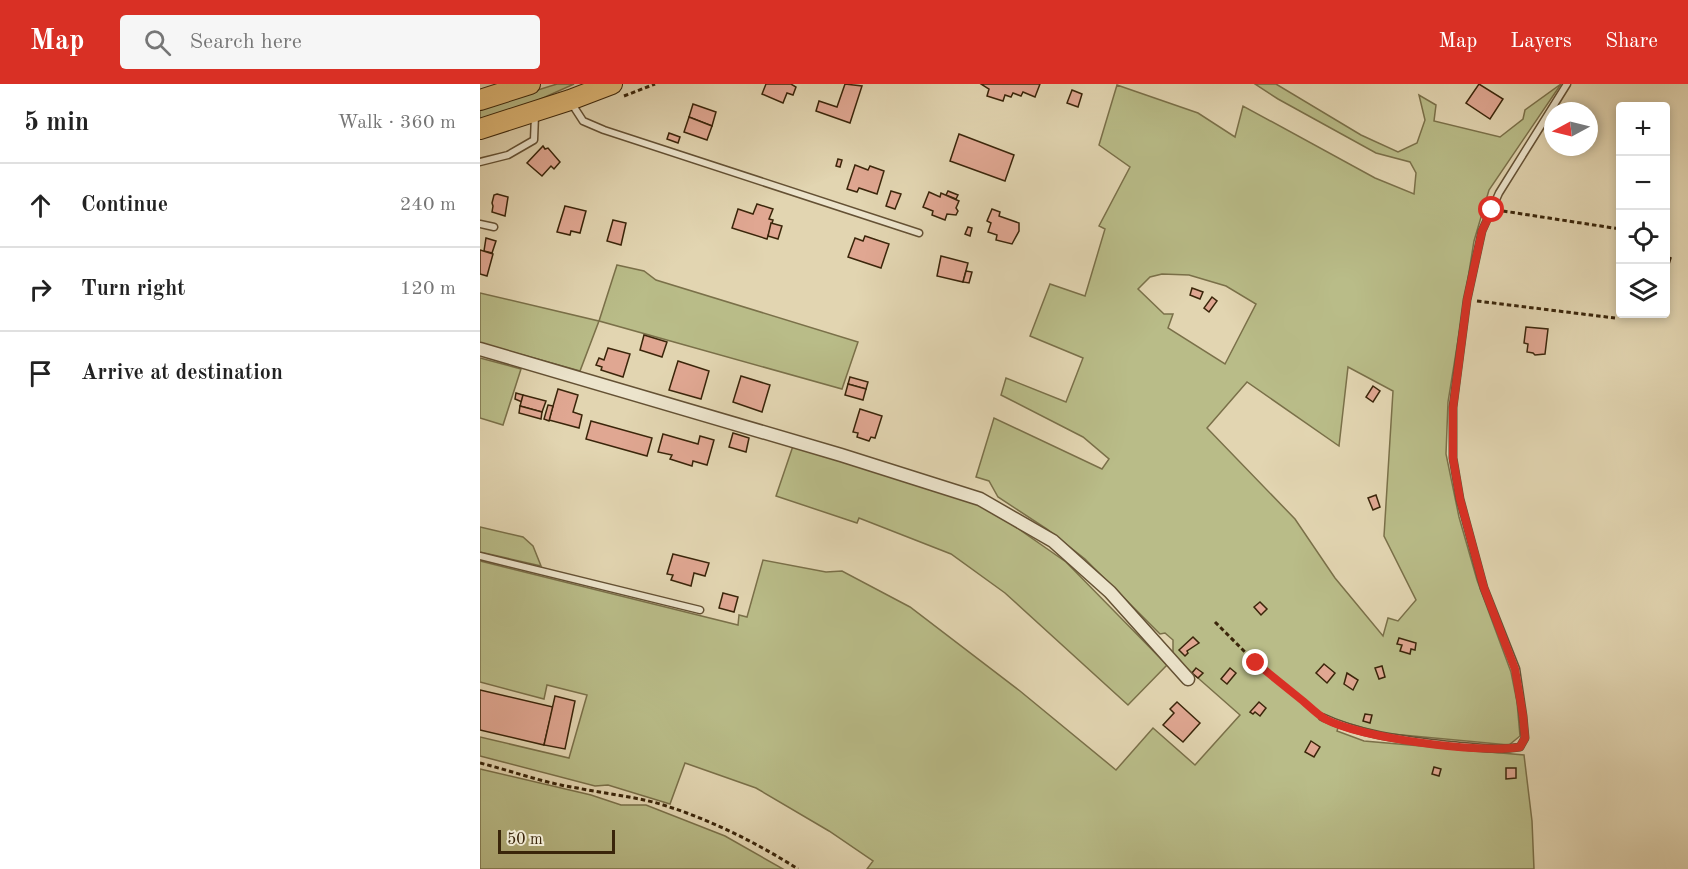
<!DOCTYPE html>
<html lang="en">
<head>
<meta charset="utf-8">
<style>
	:root { --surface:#fff; --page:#f6f6f6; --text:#222; --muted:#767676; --line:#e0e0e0; --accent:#d93025 }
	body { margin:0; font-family:"Old Standard TT",serif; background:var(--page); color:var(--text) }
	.controls { position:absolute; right:18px; top:18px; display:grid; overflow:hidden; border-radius:6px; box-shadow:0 3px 9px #0003 }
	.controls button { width:54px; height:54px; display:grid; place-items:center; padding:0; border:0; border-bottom:2px solid var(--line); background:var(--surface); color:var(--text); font:30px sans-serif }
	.compass { position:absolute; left:1064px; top:18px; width:54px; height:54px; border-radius:50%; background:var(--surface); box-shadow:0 3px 9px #0003; rotate:263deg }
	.scale { position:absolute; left:18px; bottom:15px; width:117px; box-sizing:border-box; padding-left:6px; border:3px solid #3a250a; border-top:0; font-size:16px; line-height:21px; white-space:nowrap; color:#3a250a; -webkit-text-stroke:4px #ece4cc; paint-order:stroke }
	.stop { position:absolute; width:18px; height:18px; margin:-14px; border:4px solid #d93025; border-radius:50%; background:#fff }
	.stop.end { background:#d93025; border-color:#fff; box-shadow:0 2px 6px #0008 }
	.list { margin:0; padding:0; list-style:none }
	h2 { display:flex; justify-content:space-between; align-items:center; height:78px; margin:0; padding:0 24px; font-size:26px }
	h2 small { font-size:20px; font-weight:400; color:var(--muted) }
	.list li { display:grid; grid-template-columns:39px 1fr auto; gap:18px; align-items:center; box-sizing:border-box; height:84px; padding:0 24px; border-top:2px solid var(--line) }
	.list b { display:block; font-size:22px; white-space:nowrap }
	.list em { font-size:20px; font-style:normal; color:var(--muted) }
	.icon { flex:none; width:33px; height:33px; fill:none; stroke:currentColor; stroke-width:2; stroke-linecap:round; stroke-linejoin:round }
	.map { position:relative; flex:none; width:1208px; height:785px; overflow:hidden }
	header { display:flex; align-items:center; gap:36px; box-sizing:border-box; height:84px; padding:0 30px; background:var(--accent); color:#fff }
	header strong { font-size:28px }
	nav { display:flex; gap:33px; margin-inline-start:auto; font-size:21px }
	.search { width:420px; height:54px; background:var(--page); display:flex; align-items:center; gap:15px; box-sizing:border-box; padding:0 21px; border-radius:6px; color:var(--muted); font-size:22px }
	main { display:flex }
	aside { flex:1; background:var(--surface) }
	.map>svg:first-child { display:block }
	.green { fill:#b9bc88; stroke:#7a7049; stroke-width:1.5; fill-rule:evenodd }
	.building { fill:#e0a792; stroke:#3a250a; stroke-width:1.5 }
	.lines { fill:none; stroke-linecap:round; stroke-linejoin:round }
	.service-casing { stroke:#645134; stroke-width:9 }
	.minor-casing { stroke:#645134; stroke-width:15 }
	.trunk-casing { stroke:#3a250a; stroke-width:22 }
	.path { stroke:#3a250a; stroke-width:3; stroke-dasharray:4.5 3; stroke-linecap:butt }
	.service { stroke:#ece4cc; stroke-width:6 }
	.minor { stroke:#ece4cc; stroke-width:12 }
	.trunk { stroke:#e1ba78; stroke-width:20 }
	.route { stroke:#d93025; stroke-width:8 }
</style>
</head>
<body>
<header>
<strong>Map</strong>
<div class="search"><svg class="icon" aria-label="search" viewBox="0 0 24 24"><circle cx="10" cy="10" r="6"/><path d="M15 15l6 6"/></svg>Search here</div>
<nav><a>Map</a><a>Layers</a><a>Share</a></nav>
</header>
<main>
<aside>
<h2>5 min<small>Walk · 360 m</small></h2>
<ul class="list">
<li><svg class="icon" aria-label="ahead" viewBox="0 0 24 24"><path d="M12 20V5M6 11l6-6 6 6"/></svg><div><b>Continue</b></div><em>240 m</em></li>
<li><svg class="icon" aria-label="right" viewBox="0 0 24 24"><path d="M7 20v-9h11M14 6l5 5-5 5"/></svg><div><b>Turn right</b></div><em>120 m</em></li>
<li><svg class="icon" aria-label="arrive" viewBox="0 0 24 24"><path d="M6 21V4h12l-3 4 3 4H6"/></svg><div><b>Arrive at destination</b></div></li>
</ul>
</aside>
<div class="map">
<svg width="1208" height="785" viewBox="0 0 1208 785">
	<rect width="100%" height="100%" fill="#e2d5b1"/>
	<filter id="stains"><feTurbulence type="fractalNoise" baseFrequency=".00333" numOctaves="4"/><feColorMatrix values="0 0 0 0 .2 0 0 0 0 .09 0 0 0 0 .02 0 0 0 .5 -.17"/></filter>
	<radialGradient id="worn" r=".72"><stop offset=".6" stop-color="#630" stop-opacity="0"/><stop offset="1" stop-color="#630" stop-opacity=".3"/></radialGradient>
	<g class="green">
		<path d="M77,0H94L54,18L0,35V24Z"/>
		<path d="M775,0H796L881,51L918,68L937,59L945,36L939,11L956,21L954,37L1020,53L1043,35L1045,26L1081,0L1009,106L994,157L968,318L966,370L979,433L997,496L1031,588L1037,618L1040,652L1029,661L901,649L860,637L857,647L884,657L1044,671L1052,737L1054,785H387L393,777L349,747L276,704L205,679L190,720L128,701L115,702L0,672V653L89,674L107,611L67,601L64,615L0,598V477L258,541L259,531L267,533L283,476L346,488L362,487L430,523L540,607L636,686L673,644L715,681L760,631L693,572V556L685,549L680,550L605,475L567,445L518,413L509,397L496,393L514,334L622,385L629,375L603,353L521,311L526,294L586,318L603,274L550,252L570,200L605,212L625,145L619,142L650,83L619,61L637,1L718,29L755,53L763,22L895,94L934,110L936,89L930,78L896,69L798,15ZM682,190L709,191L746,202L776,220L745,280L688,244L693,230H684L658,205L670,193ZM868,283L913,307L904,452L936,516L918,537L908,534L903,552L855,494L815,435L727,344L767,298L859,362Z"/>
		<path d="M137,181L164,187L176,196L378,258L362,305L119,237L100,287L0,259V209L119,237Z"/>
		<path d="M0,274L41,285L23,341L0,334Z"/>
		<path d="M313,362L507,423L586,478L687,581L648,621L525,509L471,470L379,434L377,439L296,412Z"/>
		<path d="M0,443L43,453L53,462L61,482L0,468Z"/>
		<path d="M0,685L111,711L141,721H166L245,752L303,785H0Z"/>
	</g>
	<g class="building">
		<path d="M286,0H311L316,3L313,11L307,9L303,19L282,10Z"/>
		<path d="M365,0L382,2L370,39L336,27L339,17L357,23Z"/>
		<path d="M501,0H560L555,13L543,8L541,12L533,9L531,13L525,11L523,17L507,12L509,5Z"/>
		<path d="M999,0L1023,15L1010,35L986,19Z"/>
		<path d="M592,6L602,10L598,23L587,19Z"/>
		<path d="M213,20L236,28L232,42L209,33Z"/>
		<path d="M209,33L232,42L227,56L204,48Z"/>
		<path d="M189,49L200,53L198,59L187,55Z"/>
		<path d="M479,50L534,71L525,97L470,77Z"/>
		<path d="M63,62L65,65L68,64L80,78L74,85L71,82L62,92L47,79Z"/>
		<path d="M358,75L362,76L360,83L356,82Z"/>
		<path d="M375,81L388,86L390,82L404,87L397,110L379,104L377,108L367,105Z"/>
		<path d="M411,107L421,110L415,125L406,122Z"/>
		<path d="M468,107L478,111L476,115L466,111Z"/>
		<path d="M449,108L460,113L461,109L479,117L476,124L478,127L476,131L467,130L465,136L452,131L453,127L443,123Z"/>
		<path d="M17,110L28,113L25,132L12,128L13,122L12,119L14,111Z"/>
		<path d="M277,120L293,125L289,135L293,136L287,155L252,144L258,125L273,130Z"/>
		<path d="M85,122L106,127L100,149L91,147L90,151L77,148Z"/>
		<path d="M512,125L520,128L519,132L539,139V147L532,160L516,156L517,151L508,148L511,139L507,137Z"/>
		<path d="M133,136L146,139L141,161L127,157Z"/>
		<path d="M291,139L302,142L298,155L288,152Z"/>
		<path d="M488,143L492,144L490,152L485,150Z"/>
		<path d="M385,152L409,160L401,184L368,173L375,154L383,157Z"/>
		<path d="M6,154L16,157L12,169L4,167Z"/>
		<path d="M0,166L13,170L7,192L0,190Z"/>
		<path d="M461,172L488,179L483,198L457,192Z"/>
		<path d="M1186,172L1191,174L1187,187H1186Z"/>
		<path d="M486,187L492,188L489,199L483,198Z"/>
		<path d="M712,204L723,208L720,215L710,211Z"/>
		<path d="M732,213L737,217L729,228L724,224Z"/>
		<path d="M1046,243L1068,245L1065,270L1055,271L1053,269L1047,268L1048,260L1044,259Z"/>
		<path d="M164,251L187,258L182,273L160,266Z"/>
		<path d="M128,264L150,270L143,293L121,286L122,283L116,281L119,274L124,276Z"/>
		<path d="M198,277L229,287L221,315L189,306Z"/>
		<path d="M261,292L290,301L282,328L253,318Z"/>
		<path d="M370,293L388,298L386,305L368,300Z"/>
		<path d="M368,300L386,305L383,316L365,311Z"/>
		<path d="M893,302L900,307L893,318L886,313Z"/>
		<path d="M78,305L98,311L93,328L102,331L99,344L69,336Z"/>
		<path d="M36,309L43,311L42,318L35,315Z"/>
		<path d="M43,311L66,317L62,328L40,322Z"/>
		<path d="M68,321L73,322L69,337L64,335Z"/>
		<path d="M40,322L62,328L61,335L39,329Z"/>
		<path d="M380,325L402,332L395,354L391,353L389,357L377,353L378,349L373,348Z"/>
		<path d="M111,337L172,354L167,372L106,355Z"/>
		<path d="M253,349L269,354L266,368L249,363Z"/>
		<path d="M183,350L218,360L220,352L234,356L227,381L213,377L212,382L190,375L192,371L178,368Z"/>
		<path d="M896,411L900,423L893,426L888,414Z"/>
		<path d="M193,470L229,479L225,492L214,489L211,502L191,496L193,491L187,490Z"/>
		<path d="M243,509L258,513L254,528L239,524Z"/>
		<path d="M780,518L787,525L781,531L774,523Z"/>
		<path d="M713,553L719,559L707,567L708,569L705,572L699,566Z"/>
		<path d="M919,554L936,559L935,566L931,565L930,570L920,567L922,561L917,560Z"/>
		<path d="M844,580L855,589L847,599L836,589Z"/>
		<path d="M902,582L905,593L899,595L895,584Z"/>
		<path d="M716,584L723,589L718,594L712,589Z"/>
		<path d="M750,584L756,589L747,600L741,595Z"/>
		<path d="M867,589L878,596L873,606L864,600Z"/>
		<path d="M0,606L73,623L64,661L0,646Z"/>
		<path d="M75,612L95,617L85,665L64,661Z"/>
		<path d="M697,618L720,639L703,658L683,641L694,629L690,625Z"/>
		<path d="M779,618L786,624L780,632L775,628L773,630L770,628Z"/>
		<path d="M885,630L892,631L890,639L883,637Z"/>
		<path d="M831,657L840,663L834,673L825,668Z"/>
		<path d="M954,683L961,685L959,692L952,690Z"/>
		<path d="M1026,684H1036V694L1026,695Z"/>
	</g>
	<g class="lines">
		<defs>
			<g id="service">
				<path d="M92,20L103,37L124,46L439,149"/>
				<path d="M0,78L28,71L54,56L55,31"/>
				<path d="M0,140L14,143"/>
				<path d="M0,472L220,526"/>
				<path d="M842,633C882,652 927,656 970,661C993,663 1017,667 1040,663L1045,654L1043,632L1036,585L1004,504L980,415L973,374V323L987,216L1002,147L1019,109L1087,0"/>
			</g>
			<path id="minor" d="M0,265L361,371L500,415L573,457L630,508L708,595"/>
			<g id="trunk">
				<path d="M0,16L50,0"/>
				<path d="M0,45L90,16L132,0"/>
			</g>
		</defs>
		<use href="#service" class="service-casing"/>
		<use href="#minor" class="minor-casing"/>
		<use href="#trunk" class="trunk-casing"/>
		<g class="path">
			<path d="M144,12L175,0"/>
			<path d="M1023,127L1140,145"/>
			<path d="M997,217L1135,234"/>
			<path d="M735,538L776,579L834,626"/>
			<path d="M0,679C32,687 64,699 97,704C123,709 148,712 173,718C223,732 274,757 318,785"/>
		</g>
		<use href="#service" class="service"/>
		<use href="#minor" class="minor"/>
		<use href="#trunk" class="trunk"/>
	</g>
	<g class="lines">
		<path class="route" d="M776,579C792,592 808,605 823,617C830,623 837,630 845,635C881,654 1000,670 1040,663L1045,654L1043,632L1035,585L1004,504L980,415L973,374V324L987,216L1002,147L1012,126"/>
	</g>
	<rect width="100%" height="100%" filter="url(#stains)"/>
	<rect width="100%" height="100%" fill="url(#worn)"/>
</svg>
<div class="controls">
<button>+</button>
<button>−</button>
<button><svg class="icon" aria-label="locate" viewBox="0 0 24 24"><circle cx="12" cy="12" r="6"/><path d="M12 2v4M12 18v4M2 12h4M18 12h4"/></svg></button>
<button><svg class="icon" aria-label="layers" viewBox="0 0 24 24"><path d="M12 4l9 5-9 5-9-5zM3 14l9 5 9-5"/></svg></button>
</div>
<svg class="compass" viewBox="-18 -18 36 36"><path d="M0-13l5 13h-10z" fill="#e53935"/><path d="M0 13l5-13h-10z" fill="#767676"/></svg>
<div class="scale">50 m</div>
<div class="stop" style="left:1012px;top:126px"></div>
<div class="stop end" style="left:776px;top:579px"></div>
</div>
</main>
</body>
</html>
